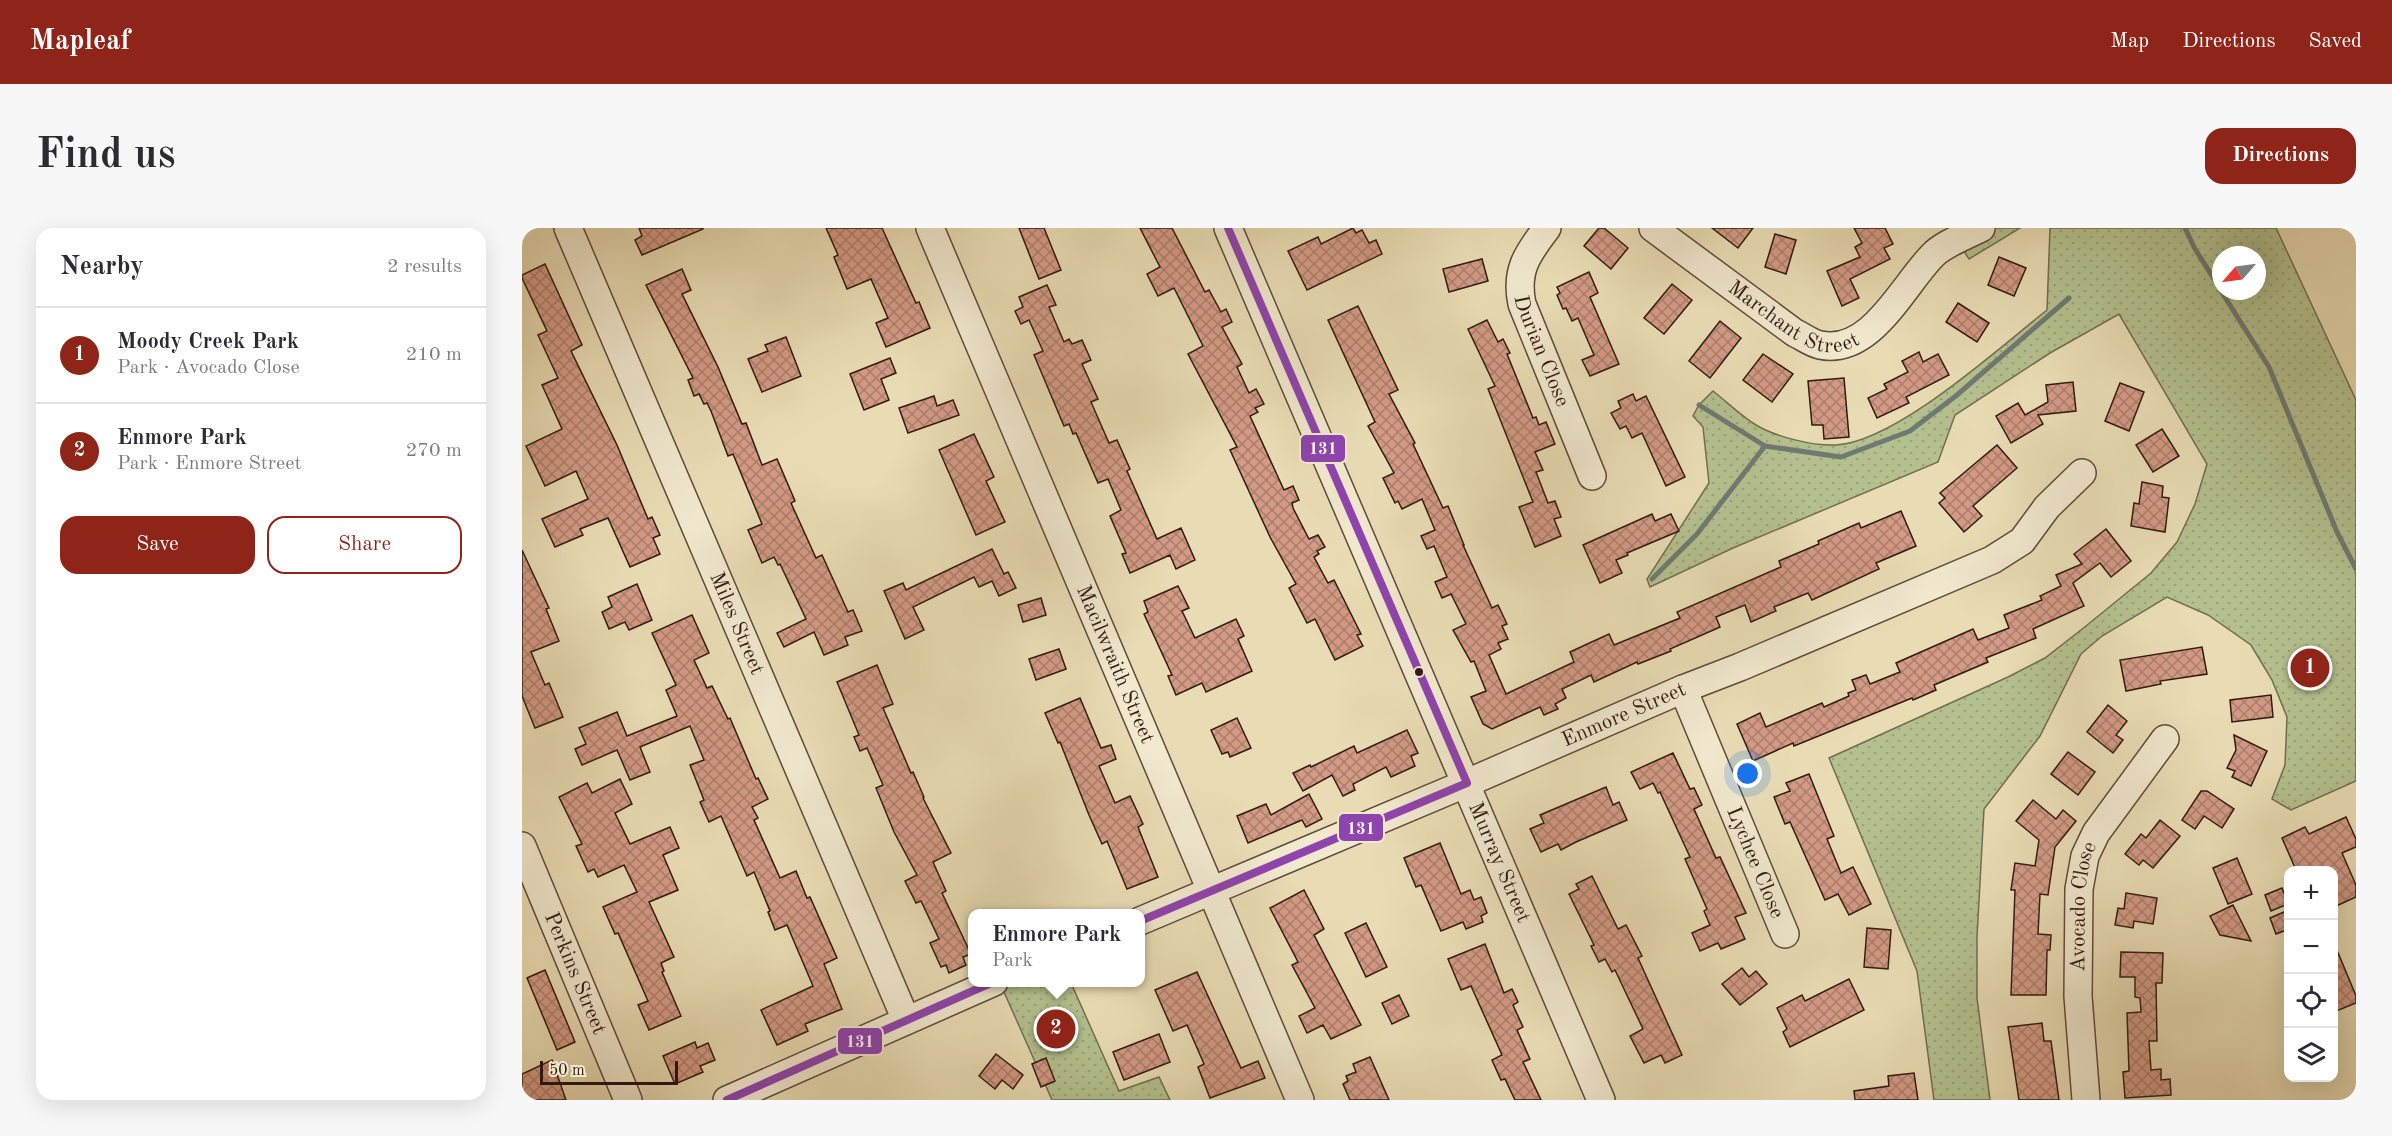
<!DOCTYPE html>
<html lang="en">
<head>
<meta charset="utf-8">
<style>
	:root { --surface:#fff; --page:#f7f7f7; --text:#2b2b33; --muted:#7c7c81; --line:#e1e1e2; --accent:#8f2418 }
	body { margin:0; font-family:"Old Standard TT",serif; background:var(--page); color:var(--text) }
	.controls { position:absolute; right:18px; bottom:18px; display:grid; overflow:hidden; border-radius:12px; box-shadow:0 6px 24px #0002 }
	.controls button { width:54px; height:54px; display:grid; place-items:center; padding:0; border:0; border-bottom:2px solid var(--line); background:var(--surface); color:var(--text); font:30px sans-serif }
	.compass { position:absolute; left:1690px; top:18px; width:54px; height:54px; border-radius:50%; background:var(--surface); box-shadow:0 6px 24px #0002; rotate:242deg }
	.scale { position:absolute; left:18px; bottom:15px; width:138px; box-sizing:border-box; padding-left:6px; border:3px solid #311b11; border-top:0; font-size:16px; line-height:21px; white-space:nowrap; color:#311b11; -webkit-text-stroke:4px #f1e8ce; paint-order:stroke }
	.you { position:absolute; left:1226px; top:546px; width:21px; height:21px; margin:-15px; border:4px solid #fff; border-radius:50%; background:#1a73e8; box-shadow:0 0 0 9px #1a73e833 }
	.badge { display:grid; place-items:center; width:39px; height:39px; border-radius:50%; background:var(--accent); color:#fff; font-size:20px; font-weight:700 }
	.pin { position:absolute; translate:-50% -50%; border:3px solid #fff; box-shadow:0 2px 6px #0006 }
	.popup { position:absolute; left:446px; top:681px; width:177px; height:78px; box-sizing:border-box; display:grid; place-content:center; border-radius:12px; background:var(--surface); filter:drop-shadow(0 2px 4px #0005); font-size:20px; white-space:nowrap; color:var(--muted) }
	.popup b { font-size:22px; color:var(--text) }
	.popup::after { content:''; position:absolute; left:50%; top:100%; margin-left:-12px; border:12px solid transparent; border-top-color:var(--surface) }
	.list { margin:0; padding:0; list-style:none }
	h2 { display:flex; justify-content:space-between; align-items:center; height:78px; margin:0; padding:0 24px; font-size:26px }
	h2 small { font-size:20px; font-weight:400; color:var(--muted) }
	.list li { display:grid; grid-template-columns:39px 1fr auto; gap:18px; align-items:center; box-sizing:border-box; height:96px; padding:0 24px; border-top:2px solid var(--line) }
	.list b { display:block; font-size:22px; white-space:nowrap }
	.list p { margin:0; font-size:20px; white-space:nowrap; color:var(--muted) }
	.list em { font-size:20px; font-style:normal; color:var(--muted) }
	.actions { display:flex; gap:12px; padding:18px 24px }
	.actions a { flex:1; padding:14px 0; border:2px solid var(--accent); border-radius:18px; text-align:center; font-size:21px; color:var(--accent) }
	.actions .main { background:var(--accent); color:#fff }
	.icon { flex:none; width:33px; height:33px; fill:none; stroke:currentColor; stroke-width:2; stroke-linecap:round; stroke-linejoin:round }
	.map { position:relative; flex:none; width:1834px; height:872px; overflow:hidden; border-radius:18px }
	header { display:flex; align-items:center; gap:36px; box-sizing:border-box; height:84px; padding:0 30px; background:var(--accent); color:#fff }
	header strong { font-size:28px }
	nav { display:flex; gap:33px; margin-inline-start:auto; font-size:21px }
	.intro { display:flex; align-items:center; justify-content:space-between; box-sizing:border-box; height:144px; padding:0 36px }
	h1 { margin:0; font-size:42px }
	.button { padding:15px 27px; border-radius:18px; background:var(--accent); color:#fff; font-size:21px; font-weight:700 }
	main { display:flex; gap:36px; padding:0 36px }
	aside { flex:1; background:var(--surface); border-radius:18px; box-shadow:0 6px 24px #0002 }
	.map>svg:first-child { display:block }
	.grass { fill:url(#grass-dots); stroke:#726e50; stroke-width:1.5; fill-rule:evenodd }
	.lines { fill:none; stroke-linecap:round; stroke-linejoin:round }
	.stream { stroke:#6f7a73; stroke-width:5 }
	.building { fill:url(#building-cross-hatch); stroke:#311b11; stroke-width:1.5 }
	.minor-casing { stroke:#5f4b3a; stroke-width:30 }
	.minor { stroke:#f1e8ce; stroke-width:27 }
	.bus-1-casing { stroke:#f1e8ce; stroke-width:12 }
	.bus-1 { stroke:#8e44ad; stroke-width:8 }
	.bus-dot { fill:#311b11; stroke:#f1e8ce; stroke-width:2 }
	.labels { text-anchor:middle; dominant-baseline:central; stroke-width:4.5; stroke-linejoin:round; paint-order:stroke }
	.street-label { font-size:21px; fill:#311b11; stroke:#f1e8ce }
	.line-badge { stroke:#f1e8ce; stroke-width:2 }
	.badge-label { font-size:16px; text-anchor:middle; font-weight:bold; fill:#fff }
</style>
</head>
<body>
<header>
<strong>Mapleaf</strong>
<nav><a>Map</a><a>Directions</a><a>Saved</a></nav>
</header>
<div class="intro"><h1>Find us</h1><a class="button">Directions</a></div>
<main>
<aside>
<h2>Nearby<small>2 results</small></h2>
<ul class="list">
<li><span class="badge">1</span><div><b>Moody Creek Park</b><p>Park · Avocado Close</p></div><em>210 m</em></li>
<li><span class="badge">2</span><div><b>Enmore Park</b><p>Park · Enmore Street</p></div><em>270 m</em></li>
</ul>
<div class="actions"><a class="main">Save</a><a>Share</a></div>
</aside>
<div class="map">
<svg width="1834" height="872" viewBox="0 0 1834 872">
	<defs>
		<pattern id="grass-dots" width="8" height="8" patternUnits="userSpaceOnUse" patternTransform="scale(1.5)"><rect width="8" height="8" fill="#b4c18f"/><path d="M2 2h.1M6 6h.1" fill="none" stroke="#9ba57a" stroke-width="1.8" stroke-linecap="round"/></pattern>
		<pattern id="building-cross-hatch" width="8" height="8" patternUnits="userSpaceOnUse" patternTransform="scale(1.5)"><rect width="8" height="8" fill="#d39a85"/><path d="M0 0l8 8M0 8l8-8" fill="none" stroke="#ac7d6b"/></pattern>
	</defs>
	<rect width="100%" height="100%" fill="#e9dcb4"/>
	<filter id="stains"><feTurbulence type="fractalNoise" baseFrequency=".00333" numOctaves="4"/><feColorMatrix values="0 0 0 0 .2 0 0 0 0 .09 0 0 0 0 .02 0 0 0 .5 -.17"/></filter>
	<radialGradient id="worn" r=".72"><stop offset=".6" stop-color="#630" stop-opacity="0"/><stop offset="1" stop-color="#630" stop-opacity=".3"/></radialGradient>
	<g class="grass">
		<path d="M1427,0H1498L1447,31Z"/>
		<path d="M1528,0H1754L1834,172V553L1769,582L1750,571L1763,537L1765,489L1750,452L1729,417L1686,387L1645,369L1580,408L1559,426L1518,508L1462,581L1455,709V770L1468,872H1412L1395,743L1307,530L1486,449L1523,430L1564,398L1629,345L1655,314L1673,276L1685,236L1597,86L1528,125L1433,187L1416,234L1211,320L1128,359L1125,351L1187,255L1181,199L1171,188L1177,177L1191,163C1205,174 1219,188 1234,197C1254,209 1291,218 1314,217C1374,214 1477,120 1525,82ZM1699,27H1735V63H1699Z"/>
		<path d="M478,755H549L597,863L637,849L648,872H530Z"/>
	</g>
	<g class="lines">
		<g class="stream">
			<path d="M1663,0L1673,21L1699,62"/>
			<path d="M1699,63L1747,139L1815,304L1834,341"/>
			<path d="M1177,177L1243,218L1319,229L1388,203L1435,167L1547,70"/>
			<path d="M1130,351L1175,306L1243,218"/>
		</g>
	</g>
	<g class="building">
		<path d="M117,0H181V1L120,27L113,12L120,8Z"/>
		<path d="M304,0H360L394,75L397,74L408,100L364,119L354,95L366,90L349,51L325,61L312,29L316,27Z"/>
		<path d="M497,0H522L539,42L517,51Z"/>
		<path d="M618,0H650L683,64L687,62L699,84L704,81L710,94L700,99L720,136L715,139L727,165L734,161L742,176L733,180L736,184L728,188L762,262L771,258L777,272L770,275L771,280L787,311L796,307L803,319L795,323L797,326L792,329L806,355L812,352L839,406L835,407L841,418L813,432L793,391L785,395L767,360L774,356L748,309L708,222L715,219L666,126L681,118L652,60L636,68L625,46L638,39Z"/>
		<path d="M831,0L834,5L840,2L847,15L854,12L860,26L785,62L766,23L796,9L799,16Z"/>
		<path d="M1077,0H1082L1106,20L1089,41L1062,18Z"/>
		<path d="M1190,0H1231L1216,20Z"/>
		<path d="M1332,0H1363L1371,16L1362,20L1368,31L1328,51L1337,70L1320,78L1305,43L1338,29L1333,19L1340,15Z"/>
		<path d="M1253,6L1274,12L1264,46L1243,39Z"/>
		<path d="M1477,29L1504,40L1492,68L1466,57Z"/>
		<path d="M960,31L966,53L927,64L921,41Z"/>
		<path d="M23,36L60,117L49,123L95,217L126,291L130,289L138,307L131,310L138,326L108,339L86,290L58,301L61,307L33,319L20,291L66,271L54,243L23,258L4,218L40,201L20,157L36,150L16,107L25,103L0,50V47Z"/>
		<path d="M160,41L169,62L160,66L196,139L220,196L224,195L240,237L255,231L273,273L269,275L294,330L300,327L326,384L331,382L340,403L323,409L326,417L302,427L292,404L262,419L255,405L284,391L258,336L256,337L252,329L240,335L226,302L240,296L211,226L206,228L189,183L185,175L182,176L177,166L172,168L166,152L171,150L124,57Z"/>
		<path d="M1067,44L1076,65L1068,69L1097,136L1068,148L1060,132L1072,127L1056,90L1050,93L1044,80L1041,81L1035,67L1038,65L1035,59Z"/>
		<path d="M1150,56L1170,72L1142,106L1122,90Z"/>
		<path d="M525,57L534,77L527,79L542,114L547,111L550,116L560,112L569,132L560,136L576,171L569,174L587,215L595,212L608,241L605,243L635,311L659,300L673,332L654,341L648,327L608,345L600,326L604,325L588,288L599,282L586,251L576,255L554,205L551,206L547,196L542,198L512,127L521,123L507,92L499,96L493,83L501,79L497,69Z"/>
		<path d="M1436,75L1467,95L1455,114L1424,94Z"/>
		<path d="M836,78L876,162L867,166L893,215L891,216L921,280L926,278L942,317H941L970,380L976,377L985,396L980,398L986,411L976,415L979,421L967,427L984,466L1052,434L1048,424L1087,406L1092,417L1158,390L1155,384L1259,339L1257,333L1297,316L1296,313L1337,295L1339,300L1379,283L1394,318L1354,335L1357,341L1290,372L1286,365L1252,379L1254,383L1229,394L1223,377L1194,389L1198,399L1148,421L1149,423L1116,436L1115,434L1072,454L1069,447L1040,461L1044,470L1033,476L1036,481L1022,487L1018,479L970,501L961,496L949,469L964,463L952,433L949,434L931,402L944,396L929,366L920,370L913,354L925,349L912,318L905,321L899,308L913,302L900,271L880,281L876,273L873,275L861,250L872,245L846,198L853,194L806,92Z"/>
		<path d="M965,92L976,114L981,111L988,125L985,126L1011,190L1014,189L1017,197L1024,194L1033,216L1013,224L1021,242L1014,244L1026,275L1033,273L1039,289L1032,291L1039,308L1013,319L997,279L1011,274L966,161L973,158L946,101Z"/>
		<path d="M1198,93L1219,110L1188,150L1167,133Z"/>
		<path d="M264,109L279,148L240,164L226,131L246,123L243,117Z"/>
		<path d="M1397,124L1401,134L1416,126L1427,147L1384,169L1387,175L1355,190L1346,170L1365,161L1362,156L1386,144L1380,133Z"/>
		<path d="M1241,126L1271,146L1250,174L1221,152Z"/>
		<path d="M368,130L374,145L359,151L367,172L342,182L328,146Z"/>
		<path d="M1322,150L1327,209L1302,211L1301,197H1290L1286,153Z"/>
		<path d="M1551,154L1554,183L1516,187L1521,196L1489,215L1474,188L1496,175L1503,187L1526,174L1524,157Z"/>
		<path d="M1598,155L1622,164L1607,203L1583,193Z"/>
		<path d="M1111,166L1114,173L1124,168L1163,249L1144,258L1120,205L1110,210L1104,198L1098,201L1089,185L1099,180L1096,173Z"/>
		<path d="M412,168L415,178L431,172L437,187L386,205L377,180Z"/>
		<path d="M1640,201L1657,228L1631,244L1614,217Z"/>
		<path d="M452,206L472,249L464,253L483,294L454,307L417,222Z"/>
		<path d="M1475,217L1495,240L1451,278L1460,288L1442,304L1417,275L1423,270L1418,265Z"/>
		<path d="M1620,254L1641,258L1640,269L1647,270L1643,304L1609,298L1612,275L1617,276Z"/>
		<path d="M1130,286L1133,293L1149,286L1157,303L1105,325L1106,327L1094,332L1100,345L1078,355L1061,317Z"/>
		<path d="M1584,301L1609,333L1589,349L1578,335L1551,355L1562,378L1511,401L1514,410L1464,430L1466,434L1412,457L1414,462L1391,472L1390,470L1272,518L1271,515L1231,533L1215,496L1238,485L1244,499L1300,475L1302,479L1327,468L1326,465L1334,462L1330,452L1344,447L1348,456L1378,444L1374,435L1451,401L1456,412L1487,400L1482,387L1520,372L1518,368L1539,358L1534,347L1560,336L1552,326Z"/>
		<path d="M470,321L482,346L486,344L494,360L477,368L470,353L457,359L452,349L391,379L402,402L383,411L362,363L381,355L384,362Z"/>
		<path d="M0,322L27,380L24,381L37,413L9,424L23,457L27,455L41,489L13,500L0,468Z"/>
		<path d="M115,356L130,392L107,402L103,394L87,401L80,384L90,379L86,369Z"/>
		<path d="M656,358L667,380L660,383L673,410L714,391L722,408L716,411L730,443L684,464L680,455L654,467L646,448L650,447L622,386L626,384L622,373Z"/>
		<path d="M519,370L524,387L501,394L496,377Z"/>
		<path d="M170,387L187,425L172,432L185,460L190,458L206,491L208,490L234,551L236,550L246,571L230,579L236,590L232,592L258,650L274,643L285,670L288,669L315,730L302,736L320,781L283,796L286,803L255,817L239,782L291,758L265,697L253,702L246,684L248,683L232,644L225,648L199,588L187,594L178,574L182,572L168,537L182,532L168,498L118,519L128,544L108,552L95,522L60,537L53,521L64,516L57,500L95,484L105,508L155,488L144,462L154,457L130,405Z"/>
		<path d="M1680,419L1685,446L1638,453L1639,456L1604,463L1598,432Z"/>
		<path d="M537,421L544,441L514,452L507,431Z"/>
		<path d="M355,437L371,476L361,480L389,545L391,544L402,569L401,570L429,625L411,634L424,663L420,665L449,726L441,729L444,737L427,745L424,737L419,739L408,715L417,711L399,673L394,675L383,653L395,647L372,604L354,560L361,557L345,520L338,523L332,509L337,507L315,454Z"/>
		<path d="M1749,467L1751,489L1710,494L1708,472Z"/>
		<path d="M558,470L579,520L589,517L594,531L577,538L593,575L608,568L621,596L616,599L636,649L605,661L585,613L580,616L567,587L538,514L536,515L523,485Z"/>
		<path d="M1586,477L1605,493L1594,507L1601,512L1591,525L1565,504Z"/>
		<path d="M715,490L729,520L708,529L706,524L700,526L689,502Z"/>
		<path d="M885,502L896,525L889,528L893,538L869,549L864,539L831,556L833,562L821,568L810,547L781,563L771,545L788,537L789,539L832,518L835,525Z"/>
		<path d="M1712,507L1745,523L1729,558L1710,549L1713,543L1705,540L1714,522Z"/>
		<path d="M1546,524L1573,544L1556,567L1529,546Z"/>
		<path d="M1151,525L1168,561L1172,560L1180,577L1172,581L1194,630L1198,629L1224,685L1213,689L1223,711L1199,721L1196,715L1178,723L1170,705L1188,697L1182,683L1185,681L1163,631L1168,629L1138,564L1136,565L1131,555L1118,561L1109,544Z"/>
		<path d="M1287,546L1312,608L1305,611L1319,645L1331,639L1349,676L1327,687L1316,666L1303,672L1268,594L1263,596L1252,569L1268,563L1264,555Z"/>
		<path d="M98,551L110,576L93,585L108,616L148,599L157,620L141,627L156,662L127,674L152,729L139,735L142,743L140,744L159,788L127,802L116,777L126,773L96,705L93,706L81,679L115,664L102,637L76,649L72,641L66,644L54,618L60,616L37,569L65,555L70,565Z"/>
		<path d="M1084,559L1091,577L1097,574L1105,592L1054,614L1039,622L1036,616L1019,624L1008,601L1022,595L1018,587Z"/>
		<path d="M1679,563H1685L1712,581L1700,600L1682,588L1673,601L1660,592Z"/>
		<path d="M787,566L800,591L784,599L780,592L726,615L715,588L744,576L749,587Z"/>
		<path d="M1511,572L1534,591L1541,582L1554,593L1533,619L1526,667L1518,666L1516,706L1529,707L1528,722H1525L1524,767H1489L1493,662H1489L1493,635L1513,638L1517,612L1494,593Z"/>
		<path d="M1824,589L1834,611V619L1820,625L1834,657V669L1812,679V642H1774L1760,610L1783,599L1787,606Z"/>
		<path d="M1638,592L1658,608L1631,640L1621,632L1617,637L1603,626L1619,606L1624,610Z"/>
		<path d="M918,615L939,666L948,662L952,672L959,669L965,685L959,688L961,694L944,701L941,694L919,703L899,657L894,659L882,630Z"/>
		<path d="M1715,630L1730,666L1706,676L1691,640Z"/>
		<path d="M1070,648L1096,701L1104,697L1120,728L1116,730L1160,827L1143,835L1139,827L1122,835L1108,808L1121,801L1093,742L1090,744L1083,731L1077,734L1069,718L1072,717L1047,666L1057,661L1054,656Z"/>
		<path d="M1760,660L1766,676L1749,683L1743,667Z"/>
		<path d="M782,662L802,701L792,707L839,797L809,811L801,797L785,805L777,788L793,780L770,737L776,734L748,680Z"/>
		<path d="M1604,665L1635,670L1631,696L1612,693L1611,700L1593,697L1596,680L1602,681Z"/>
		<path d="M1711,677L1729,713L1698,707L1688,688Z"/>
		<path d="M1762,684L1767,694V701L1754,706L1748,690Z"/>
		<path d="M844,695L865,739L844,749L823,705Z"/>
		<path d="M1345,700L1369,702L1366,741L1342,739Z"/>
		<path d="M1812,715L1834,768V775L1812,784Z"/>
		<path d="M963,716L982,765L990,761L996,774L991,777L1001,799L995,802L1008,831L1001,834L1019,872H993L983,851L979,852L970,832L980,827L949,758L939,762L926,731Z"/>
		<path d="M1599,724L1641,725L1640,755H1634L1635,813H1627L1629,842L1639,841V852L1648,851L1649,867L1603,870L1601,844L1607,843L1605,785L1619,784L1618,770L1613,769V749H1598Z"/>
		<path d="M1220,740L1227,749L1234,743L1245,756L1218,777L1200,756Z"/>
		<path d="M23,742L53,814L35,822L5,750Z"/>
		<path d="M675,744L719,840L736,833L743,850L688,870L676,839L682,836L665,797L651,803L633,762Z"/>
		<path d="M1327,751L1342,782L1268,819L1261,804L1265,801L1255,780L1280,767L1283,773Z"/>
		<path d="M877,767L887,788L870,796L860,775Z"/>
		<path d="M1520,795L1522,813H1529L1537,872H1497L1486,799Z"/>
		<path d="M637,806L648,834L602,852L591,824Z"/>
		<path d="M173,814L175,820L186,815L193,832L178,838L181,844L153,856L141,828Z"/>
		<path d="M474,826L501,847L491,861L480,852L473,861L457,848Z"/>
		<path d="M848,829L867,872H828L821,856L826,853L824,848L834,844L831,836Z"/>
		<path d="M524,830L533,853L519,859L510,836Z"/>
		<path d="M30,832L44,872H0V846Z"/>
		<path d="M1392,845L1396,872H1333L1332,863L1367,858L1366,848Z"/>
	</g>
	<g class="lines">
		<defs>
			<g id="minor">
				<path id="s1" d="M46,0L384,792"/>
				<path id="s2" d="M408,0L778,872"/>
				<path id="s3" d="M706,0L1079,872"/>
				<path id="s4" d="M1025,0C1005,26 993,43 1000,76L1070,248"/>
				<path id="s5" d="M1131,0L1273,105C1280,108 1289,115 1298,117C1349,128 1381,57 1411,27C1420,17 1445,7 1459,0"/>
				<path id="s6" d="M1161,461L1263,706"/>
				<path id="s7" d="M0,618L106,872"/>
				<path id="s8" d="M618,693L945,555L1161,461L1218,439L1470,332L1500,313L1525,279L1560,245"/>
				<path d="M205,872L472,754"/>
				<path id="s9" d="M1564,872L1556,768L1557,661L1563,628L1574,605L1643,511"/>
			</g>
		</defs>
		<use href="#minor" class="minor-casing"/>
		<use href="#minor" class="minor"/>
		<defs>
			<g id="bus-1">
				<path d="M618,693L945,555L706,0"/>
				<path d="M205,872L471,754"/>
			</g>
		</defs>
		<use href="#bus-1" class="bus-1-casing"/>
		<use href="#bus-1" class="bus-1"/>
	</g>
	<circle class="bus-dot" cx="897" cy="444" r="5"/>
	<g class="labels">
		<g class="street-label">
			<text stroke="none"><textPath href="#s5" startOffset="170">Marchant Street</textPath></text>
			<text stroke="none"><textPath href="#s4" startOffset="134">Durian Close</textPath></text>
			<text stroke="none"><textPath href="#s1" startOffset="430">Miles Street</textPath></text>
			<text stroke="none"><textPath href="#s2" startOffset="474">Macilwraith Street</textPath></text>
			<text stroke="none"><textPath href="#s8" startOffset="526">Enmore Street</textPath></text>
			<text stroke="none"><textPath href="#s6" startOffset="188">Lychee Close</textPath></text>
			<text stroke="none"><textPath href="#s3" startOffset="690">Murray Street</textPath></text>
			<text stroke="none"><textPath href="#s9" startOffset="194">Avocado Close</textPath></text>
			<text stroke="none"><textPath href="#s7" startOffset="138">Perkins Street</textPath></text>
		</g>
	</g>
	<g class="line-badge">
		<rect x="778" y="206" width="46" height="29" rx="6" fill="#8e44ad"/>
		<rect x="816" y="585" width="46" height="29" rx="6" fill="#8e44ad"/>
		<rect x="315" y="799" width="46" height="28" rx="6" fill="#8e44ad"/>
	</g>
	<g class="badge-label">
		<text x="801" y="226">131</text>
		<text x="839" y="606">131</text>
		<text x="338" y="819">131</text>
	</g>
	<rect width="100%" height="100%" filter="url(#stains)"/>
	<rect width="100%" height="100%" fill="url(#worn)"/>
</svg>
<div class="controls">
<button>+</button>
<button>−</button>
<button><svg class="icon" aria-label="locate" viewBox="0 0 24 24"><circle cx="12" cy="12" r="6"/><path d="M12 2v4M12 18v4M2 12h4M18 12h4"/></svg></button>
<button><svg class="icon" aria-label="layers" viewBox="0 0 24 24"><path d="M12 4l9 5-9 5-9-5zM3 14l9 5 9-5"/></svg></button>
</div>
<svg class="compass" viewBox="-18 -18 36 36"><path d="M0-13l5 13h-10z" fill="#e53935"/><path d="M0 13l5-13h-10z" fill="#7c7c81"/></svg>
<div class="scale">50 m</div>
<div class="you"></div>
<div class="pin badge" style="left:1788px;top:440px">1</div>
<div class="pin badge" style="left:534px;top:801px">2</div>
<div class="popup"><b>Enmore Park</b>Park</div>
</div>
</main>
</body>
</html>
